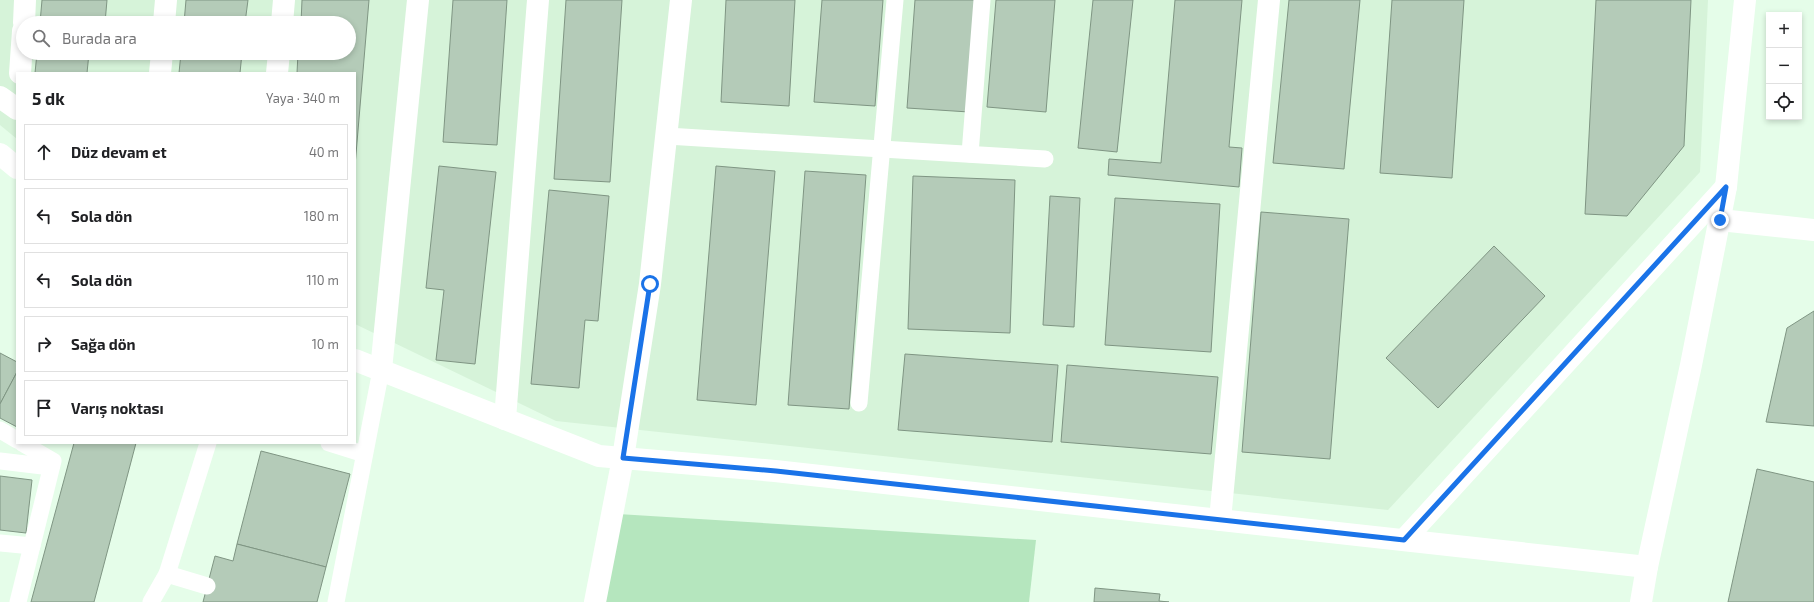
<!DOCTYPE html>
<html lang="tr">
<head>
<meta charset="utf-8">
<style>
	:root { --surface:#fff; --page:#f6f6f6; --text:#202124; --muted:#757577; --line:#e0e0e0 }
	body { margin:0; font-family:"Exo 2",sans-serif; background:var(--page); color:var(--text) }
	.controls { position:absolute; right:12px; top:12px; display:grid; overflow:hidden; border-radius:0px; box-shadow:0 2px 6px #0003 }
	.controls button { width:36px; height:36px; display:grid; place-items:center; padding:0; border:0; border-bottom:1px solid var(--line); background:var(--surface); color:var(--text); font:20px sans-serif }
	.stop { position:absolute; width:12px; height:12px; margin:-9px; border:3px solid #1a73e8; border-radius:50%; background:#fff }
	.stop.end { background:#1a73e8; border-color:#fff; box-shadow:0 1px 4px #0008 }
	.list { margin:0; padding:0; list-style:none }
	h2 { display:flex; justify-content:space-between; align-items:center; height:52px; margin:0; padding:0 16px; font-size:17px }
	h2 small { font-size:13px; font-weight:400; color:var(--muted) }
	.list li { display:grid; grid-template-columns:26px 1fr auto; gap:12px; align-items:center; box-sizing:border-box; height:56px; margin:0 8px 8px; padding:0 8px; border:1px solid var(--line); border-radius:0px }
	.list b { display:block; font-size:15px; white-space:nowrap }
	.list em { font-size:13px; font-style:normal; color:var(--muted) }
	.icon { flex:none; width:22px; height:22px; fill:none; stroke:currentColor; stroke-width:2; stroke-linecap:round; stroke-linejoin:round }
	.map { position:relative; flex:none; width:1814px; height:602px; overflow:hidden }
	.search { position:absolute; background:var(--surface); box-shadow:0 2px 6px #0003; left:16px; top:16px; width:340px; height:44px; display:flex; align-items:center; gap:10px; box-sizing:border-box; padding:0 14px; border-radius:22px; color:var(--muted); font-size:15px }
	.panel { position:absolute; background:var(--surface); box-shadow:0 2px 6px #0003; left:16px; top:72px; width:340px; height:372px; border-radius:0px }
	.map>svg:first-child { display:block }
	.built { fill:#d6f3d9; fill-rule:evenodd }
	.green { fill:#b5e6be }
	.building { fill:#b4cbb8; stroke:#7f9583 }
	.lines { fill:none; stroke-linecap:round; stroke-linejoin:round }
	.service { stroke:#fff; stroke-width:17 }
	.minor { stroke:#fff; stroke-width:22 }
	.tertiary { stroke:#fff; stroke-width:22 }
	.route { stroke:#1a73e8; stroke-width:5 }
</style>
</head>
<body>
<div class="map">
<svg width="1814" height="602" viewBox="0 0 1814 602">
	<rect width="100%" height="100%" fill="#e5fde9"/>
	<path class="built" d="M0,0H1708L1700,172L1388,510L556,421L355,324V73H17V139L0,125ZM23,23H349V53H23Z"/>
	<path class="green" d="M618,514L1036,540L1029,602H603Z"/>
	<g class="building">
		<path d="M42,0H107L105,23H40Z"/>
		<path d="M186,0H248L245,23H184Z"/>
		<path d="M302,0H369L355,166V73H297L298,53H349V23H301Z"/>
		<path d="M453,0H507L497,145L443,142Z"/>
		<path d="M566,0H622L610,182L554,179Z"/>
		<path d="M726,0H795L789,106L721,102Z"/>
		<path d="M822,0H883L875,106L814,102Z"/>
		<path d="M915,0H978L969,112L907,108Z"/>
		<path d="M996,0H1055L1046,112L987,107Z"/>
		<path d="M1093,0H1133L1117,152L1078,148Z"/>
		<path d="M1175,0H1242L1229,147L1242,148L1239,187L1108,175L1109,159L1161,163Z"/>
		<path d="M1289,0H1360L1344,169L1273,163Z"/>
		<path d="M1392,0H1464L1452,178L1380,173Z"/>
		<path d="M1596,0H1691L1684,146L1627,216L1585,214Z"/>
		<path d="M37,53H89L87,73H35Z"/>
		<path d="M181,53H242L240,73H179Z"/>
		<path d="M439,166L496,172L475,364L436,360L444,290L426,288Z"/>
		<path d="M716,166L775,171L756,405L697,400Z"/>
		<path d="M805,171L866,175L849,409L788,405Z"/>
		<path d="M913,176L1015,180L1010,333L908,329Z"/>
		<path d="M549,190L609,196L598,321L585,320L579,388L531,384Z"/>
		<path d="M1050,196L1080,198L1074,327L1043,325Z"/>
		<path d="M1115,198L1220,204L1211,352L1105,345Z"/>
		<path d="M1261,212L1349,219L1330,459L1242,452Z"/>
		<path d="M1494,246L1545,296L1438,408L1386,358Z"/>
		<path d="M1814,311V426L1766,422L1787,328Z"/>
		<path d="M0,353L17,362V372L0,404Z"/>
		<path d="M905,354L1058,365L1052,442L898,430Z"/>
		<path d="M1067,365L1218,377L1211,454L1061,442Z"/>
		<path d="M17,372V427L0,418V404Z"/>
		<path d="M74,443H136L94,602H31Z"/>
		<path d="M261,451L350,474L326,567L237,544Z"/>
		<path d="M1757,469L1814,482V602H1728Z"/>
		<path d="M0,476L32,480L26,533L0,530Z"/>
		<path d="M237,544L326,567L317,602H203L215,556L233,561Z"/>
		<path d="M1095,588L1160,594L1159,601L1169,602H1094Z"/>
	</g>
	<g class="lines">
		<g class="service">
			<path d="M667,136L1045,159"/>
			<path d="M970,154L982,0"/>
			<path d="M859,403L895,0"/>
			<path d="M0,430L17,440"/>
			<path d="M329,443L364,454"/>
			<path d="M0,461L51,467"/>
			<path d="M0,543L32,546"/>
			<path d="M167,574L208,443"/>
			<path d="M18,602L53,461L22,443"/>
			<path d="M151,602L167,574L207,586"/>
			<path d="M336,602L381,370"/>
		</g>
		<g class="minor">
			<path d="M24,23L25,0"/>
			<path d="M164,23L166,0"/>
			<path d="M282,23L284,0"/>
			<path d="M20,73L23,31"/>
			<path d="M160,73L162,53"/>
			<path d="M277,73L279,53"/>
			<path d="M1720,220L1814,230"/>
			<path d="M381,370L418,0"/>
			<path d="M505,419L538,0"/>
			<path d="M1220,520L1269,0"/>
		</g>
		<g class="tertiary">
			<path d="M0,97L17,109"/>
			<path d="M0,154L17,168"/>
			<path d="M355,360L599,456L775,471L1647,567L1691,365L1726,187L1745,0"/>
			<path d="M1404,540L1726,187"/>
			<path d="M595,602L623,458L650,284L681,0"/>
			<path d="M1641,602L1647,567"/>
		</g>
	</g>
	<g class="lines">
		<path class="route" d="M650,284L623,458L776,471L1404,540L1726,187L1720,220"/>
	</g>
</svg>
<div class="controls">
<button>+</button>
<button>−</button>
<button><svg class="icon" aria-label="locate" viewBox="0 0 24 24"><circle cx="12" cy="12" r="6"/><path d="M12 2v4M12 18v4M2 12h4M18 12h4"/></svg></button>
</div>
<div class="stop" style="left:650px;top:284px"></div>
<div class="stop end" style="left:1720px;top:220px"></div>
<div class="search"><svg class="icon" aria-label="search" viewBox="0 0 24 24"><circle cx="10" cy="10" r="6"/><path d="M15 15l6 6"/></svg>Burada ara</div>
<section class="panel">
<h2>5 dk<small>Yaya · 340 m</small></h2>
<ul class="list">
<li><svg class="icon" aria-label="ahead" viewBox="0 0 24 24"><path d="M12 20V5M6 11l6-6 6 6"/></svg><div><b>Düz devam et</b></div><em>40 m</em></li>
<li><svg class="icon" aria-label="left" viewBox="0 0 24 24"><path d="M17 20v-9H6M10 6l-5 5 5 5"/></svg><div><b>Sola dön</b></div><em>180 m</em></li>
<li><svg class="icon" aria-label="left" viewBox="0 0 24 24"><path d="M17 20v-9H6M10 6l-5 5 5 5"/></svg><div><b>Sola dön</b></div><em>110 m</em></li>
<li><svg class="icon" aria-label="right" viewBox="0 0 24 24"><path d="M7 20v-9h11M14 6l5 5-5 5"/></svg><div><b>Sağa dön</b></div><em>10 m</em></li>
<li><svg class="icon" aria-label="arrive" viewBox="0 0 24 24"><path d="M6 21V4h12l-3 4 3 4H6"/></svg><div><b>Varış noktası</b></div></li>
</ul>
</section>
</div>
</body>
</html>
